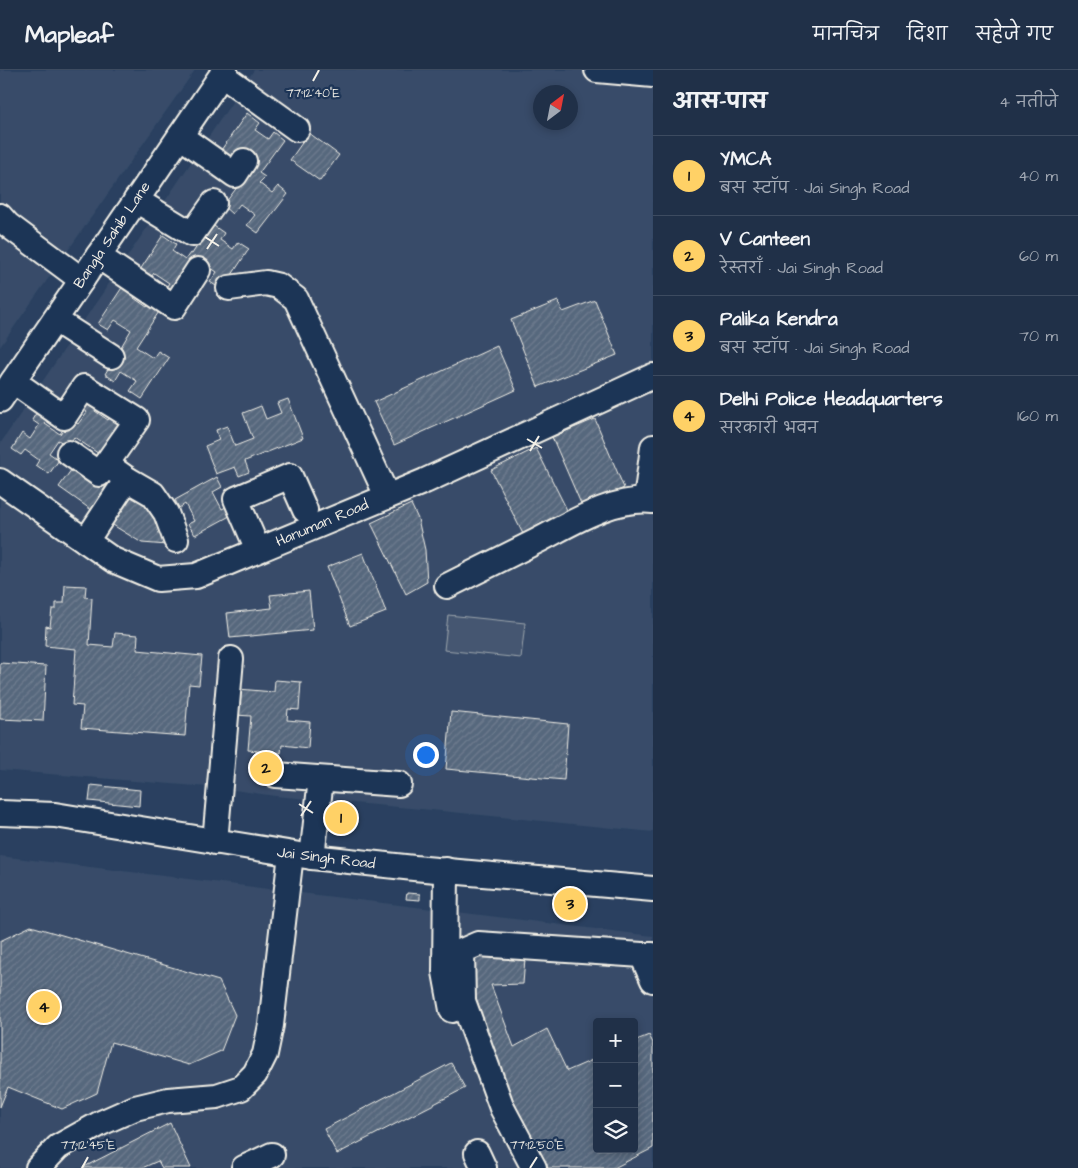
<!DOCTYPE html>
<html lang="hi">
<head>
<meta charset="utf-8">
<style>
	:root { --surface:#203048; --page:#2d3c52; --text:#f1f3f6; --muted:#a2a9b4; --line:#3d4b60; --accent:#ffd166 }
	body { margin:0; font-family:"Architects Daughter","Playpen Sans Deva",sans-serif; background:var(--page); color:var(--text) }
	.controls { position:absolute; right:15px; bottom:15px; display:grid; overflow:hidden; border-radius:5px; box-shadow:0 2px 8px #0003 }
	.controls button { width:45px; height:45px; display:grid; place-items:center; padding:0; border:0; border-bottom:1px solid var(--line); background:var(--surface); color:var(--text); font:25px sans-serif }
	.compass { position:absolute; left:533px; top:15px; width:45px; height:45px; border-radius:50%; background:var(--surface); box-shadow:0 2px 8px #0003; rotate:32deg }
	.you { position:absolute; left:425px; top:684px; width:18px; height:18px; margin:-12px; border:4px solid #fff; border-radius:50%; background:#1a73e8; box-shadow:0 0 0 8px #1a73e833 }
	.badge { display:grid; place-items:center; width:32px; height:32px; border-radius:50%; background:var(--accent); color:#111; font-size:16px; font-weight:700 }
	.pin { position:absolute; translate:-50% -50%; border:2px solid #fff; box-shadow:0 1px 5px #0006 }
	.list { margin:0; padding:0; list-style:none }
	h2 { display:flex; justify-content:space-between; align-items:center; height:65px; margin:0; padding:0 20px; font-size:21px }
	h2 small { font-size:16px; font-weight:400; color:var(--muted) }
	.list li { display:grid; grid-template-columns:32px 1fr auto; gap:15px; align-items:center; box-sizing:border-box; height:80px; padding:0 20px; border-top:1px solid var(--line) }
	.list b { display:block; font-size:19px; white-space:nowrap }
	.list p { margin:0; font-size:16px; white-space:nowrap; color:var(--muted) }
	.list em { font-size:16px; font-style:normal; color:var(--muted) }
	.icon { flex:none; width:28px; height:28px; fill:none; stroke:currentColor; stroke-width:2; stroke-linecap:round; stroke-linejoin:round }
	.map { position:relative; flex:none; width:653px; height:1098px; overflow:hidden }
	header { display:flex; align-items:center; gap:30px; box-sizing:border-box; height:70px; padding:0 25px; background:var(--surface); border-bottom:1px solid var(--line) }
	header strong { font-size:24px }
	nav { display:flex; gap:28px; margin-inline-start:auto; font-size:18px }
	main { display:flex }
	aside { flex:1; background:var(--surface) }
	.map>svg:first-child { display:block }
	.built { fill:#374c69; fill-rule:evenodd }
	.green { fill:#445771; stroke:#9ca4ac }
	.building { fill:url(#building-hatch); stroke:#f4f1e8 }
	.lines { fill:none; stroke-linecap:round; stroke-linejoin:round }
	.minor-casing { stroke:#f4f1e8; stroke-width:28 }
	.minor { stroke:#1d3557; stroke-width:24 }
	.ticks { fill:none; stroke:#f4f1e8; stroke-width:2 }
	.labels { text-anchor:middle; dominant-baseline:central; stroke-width:4.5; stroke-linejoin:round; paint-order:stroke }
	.street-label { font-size:15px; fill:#f4f1e8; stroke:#1d3557 }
	.ticks-label { font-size:12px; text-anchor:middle; fill:#f4f1e8; stroke:#1d3557; stroke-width:4.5; stroke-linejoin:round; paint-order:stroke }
</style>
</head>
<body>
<header>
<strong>Mapleaf</strong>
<nav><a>मानचित्र</a><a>दिशा</a><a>सहेजे गए</a></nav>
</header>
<main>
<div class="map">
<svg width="653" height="1098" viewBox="0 0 653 1098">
	<defs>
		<pattern id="building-hatch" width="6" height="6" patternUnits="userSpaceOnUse" patternTransform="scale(1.25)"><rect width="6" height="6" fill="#56677d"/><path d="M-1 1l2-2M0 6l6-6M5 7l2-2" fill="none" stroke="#6f7d8f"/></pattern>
	</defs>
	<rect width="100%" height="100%" fill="#2a4060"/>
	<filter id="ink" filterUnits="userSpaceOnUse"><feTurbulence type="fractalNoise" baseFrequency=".02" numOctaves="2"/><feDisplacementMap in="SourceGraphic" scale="10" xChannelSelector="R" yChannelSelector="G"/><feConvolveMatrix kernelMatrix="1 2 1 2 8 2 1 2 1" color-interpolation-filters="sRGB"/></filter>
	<g filter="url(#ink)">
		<g class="built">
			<path d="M0,0H195L0,277Z"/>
			<path d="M254,0H653V762L421,739L275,726L220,718L0,700V374ZM540,22H570V52H540Z"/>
			<path d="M0,786L653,866V1098H0ZM597,952H634V1079H597Z"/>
		</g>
		<path class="green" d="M448,545L525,553L521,588L444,580Z"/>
		<g class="building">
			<path d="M247,43L260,53L255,60L268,69L273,62L283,70L259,103L265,107L259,113L272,123L278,116L288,124L258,163L247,155L255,145L240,134L232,144L223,136L247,104L251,91L236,80L228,90L219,83Z"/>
			<path d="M309,63L339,85L320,111L290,90Z"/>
			<path d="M211,154L224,163L220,170L233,179L238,172L249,179L222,220L210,212L217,202L202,192L174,231L162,223L169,213L154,203L147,213L136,206L163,165L176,174L172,181L185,190L190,183L192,184Z"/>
			<path d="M125,213L138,221L134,228L147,237L152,230L162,237L136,277L153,288L158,281L169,288L142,329L130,321L137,311L121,301L115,311L105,304L131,260L115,250L108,260L98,254Z"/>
			<path d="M595,230L617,285L538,317L511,250L558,231L563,242Z"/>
			<path d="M497,276L516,320L394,375L374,332Z"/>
			<path d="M85,328L98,336L95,341L108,350L111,346L127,356L105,388L74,367L68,376L58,370L49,383L59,390L49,404L36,395L39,390L25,380L21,385L12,379L22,363L30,369L39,355L32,350L38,340L49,348L45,354L60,364L70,349L78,354L87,342L79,336Z"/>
			<path d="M288,329L303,368L245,391L249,402L239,406L235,397L216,404L205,376L219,370L216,360L227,356L235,376L253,369L243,343L261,336L266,349L281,343L277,333Z"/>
			<path d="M595,349L624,418L582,436L552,367Z"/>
			<path d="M536,378L569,444L524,466L491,400Z"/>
			<path d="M74,396L115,424L100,446L59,417Z"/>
			<path d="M217,407L222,417L213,422L222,439L232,434L237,442L195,465L188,454L194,451L185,434L179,438L175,430Z"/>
			<path d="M129,419L148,430L167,475L142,473L108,452Z"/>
			<path d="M411,434L418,449L425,480L427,512L406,524L371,453Z"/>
			<path d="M363,483L386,542L350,556L327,497Z"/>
			<path d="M65,515L86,516L85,527L92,528L89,575L113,577L115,563L138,565L137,580L202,586L199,615L189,614L185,666L81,658L83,636L72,635L76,579L45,576L46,556L50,557L52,539H56V533H64Z"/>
			<path d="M309,521L313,560L230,568L227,543L272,538L270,525Z"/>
			<path d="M0,593L46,596L43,651L0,649Z"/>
			<path d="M275,610L301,612L299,640L288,639L287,650L310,652L308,678L282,675L281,683L248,680L251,646L235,645L238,619L274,622Z"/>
			<path d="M451,642L568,654L564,710L446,699Z"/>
			<path d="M91,715L140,720L139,736L89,731Z"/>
			<path d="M407,823L420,824V830L406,829Z"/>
			<path d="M31,856L219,911L235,945L221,981L189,995L111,972L97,1023L62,1039L8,1017L0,1037V871Z"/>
			<path d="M474,887L525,888L523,914L491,915L514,977L547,959L567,1001L597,988V1079H634V971L649,965L653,973V1078L614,1098H544L478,953L464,902Z"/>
			<path d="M451,993L465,1018L337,1084L324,1059Z"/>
			<path d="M170,1053L191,1098H162L158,1091L142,1098H82Z"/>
		</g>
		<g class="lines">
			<defs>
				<g id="minor">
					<path d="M597,0L653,5"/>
					<path d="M222,5L297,59"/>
					<path d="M180,66L235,105L244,91"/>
					<path d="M136,130L192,164L214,133"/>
					<path d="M0,146L8,155L82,210"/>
					<path d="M98,186L174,237L198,200"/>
					<path d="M229,218L266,213L279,216L296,229L387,426"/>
					<path d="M55,250L111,286"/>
					<path d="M13,311L64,347L84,317L137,350L99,404L69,383"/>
					<path d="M0,330L225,0"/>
					<path d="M106,394L127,409L153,424L166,443L176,470"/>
					<path d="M0,411L113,490L158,509L196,506L425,411L653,306"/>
					<path d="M646,430L653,377"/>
					<path d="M86,471L127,409"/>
					<path d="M258,480L236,429L290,406L305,440"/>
					<path d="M447,516C477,501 507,486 537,471C572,453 612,427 653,431"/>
					<path d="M276,705L399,714"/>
					<path d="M0,743L55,745L312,787L414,798L653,819"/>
					<path d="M215,772L231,589"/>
					<path d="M312,787L321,709"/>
					<path d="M446,800L445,902L452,940"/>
					<path d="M642,885L653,910"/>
					<path d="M477,1083L484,1098"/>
					<path d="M38,1098L58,1077L101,1053L135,1038L168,1030L217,1026L241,1018L255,1004L265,984L271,955L291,784"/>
					<path d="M244,1098L272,1085"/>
					<path d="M534,1098L502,1038L463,931L462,881L478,874L642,885H653"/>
				</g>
			</defs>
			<use href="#minor" class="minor-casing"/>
			<use href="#minor" class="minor"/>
		</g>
	</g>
	<path class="ticks" d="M313,11L319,0M205,167L219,176M207,179L217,164M527,369L542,378M530,381L539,366M299,734L313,743M301,746L311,731M82,1098L88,1087M530,1098L537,1087"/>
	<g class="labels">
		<g class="street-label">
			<text transform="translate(112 165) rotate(-56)">Bangla Sahib Lane</text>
			<text transform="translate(322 453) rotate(-23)">Hanuman Road</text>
			<text transform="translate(326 788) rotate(7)">Jai Singh Road</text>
		</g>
	</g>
	<g class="ticks-label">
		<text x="313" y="27">77°12'40"E</text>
		<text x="88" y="1079">77°12'45"E</text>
		<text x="537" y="1079">77°12'50"E</text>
	</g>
</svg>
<div class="controls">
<button>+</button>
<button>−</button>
<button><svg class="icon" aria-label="layers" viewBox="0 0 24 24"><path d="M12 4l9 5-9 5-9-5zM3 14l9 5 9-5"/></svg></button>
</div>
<svg class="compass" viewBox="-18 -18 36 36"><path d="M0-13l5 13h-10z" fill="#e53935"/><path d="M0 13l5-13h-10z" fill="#a2a9b4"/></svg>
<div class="you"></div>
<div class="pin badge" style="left:341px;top:748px">1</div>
<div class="pin badge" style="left:266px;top:698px">2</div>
<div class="pin badge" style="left:570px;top:834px">3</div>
<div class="pin badge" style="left:44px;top:937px">4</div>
</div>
<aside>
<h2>आस-पास<small>4 नतीजे</small></h2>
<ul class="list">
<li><span class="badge">1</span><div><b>YMCA</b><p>बस स्टॉप · Jai Singh Road</p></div><em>40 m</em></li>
<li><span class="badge">2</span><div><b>V Canteen</b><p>रेस्तराँ · Jai Singh Road</p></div><em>60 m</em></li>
<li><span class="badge">3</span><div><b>Palika Kendra</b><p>बस स्टॉप · Jai Singh Road</p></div><em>70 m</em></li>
<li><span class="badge">4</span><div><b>Delhi Police Headquarters</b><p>सरकारी भवन</p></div><em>160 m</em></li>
</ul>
</aside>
</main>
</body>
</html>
